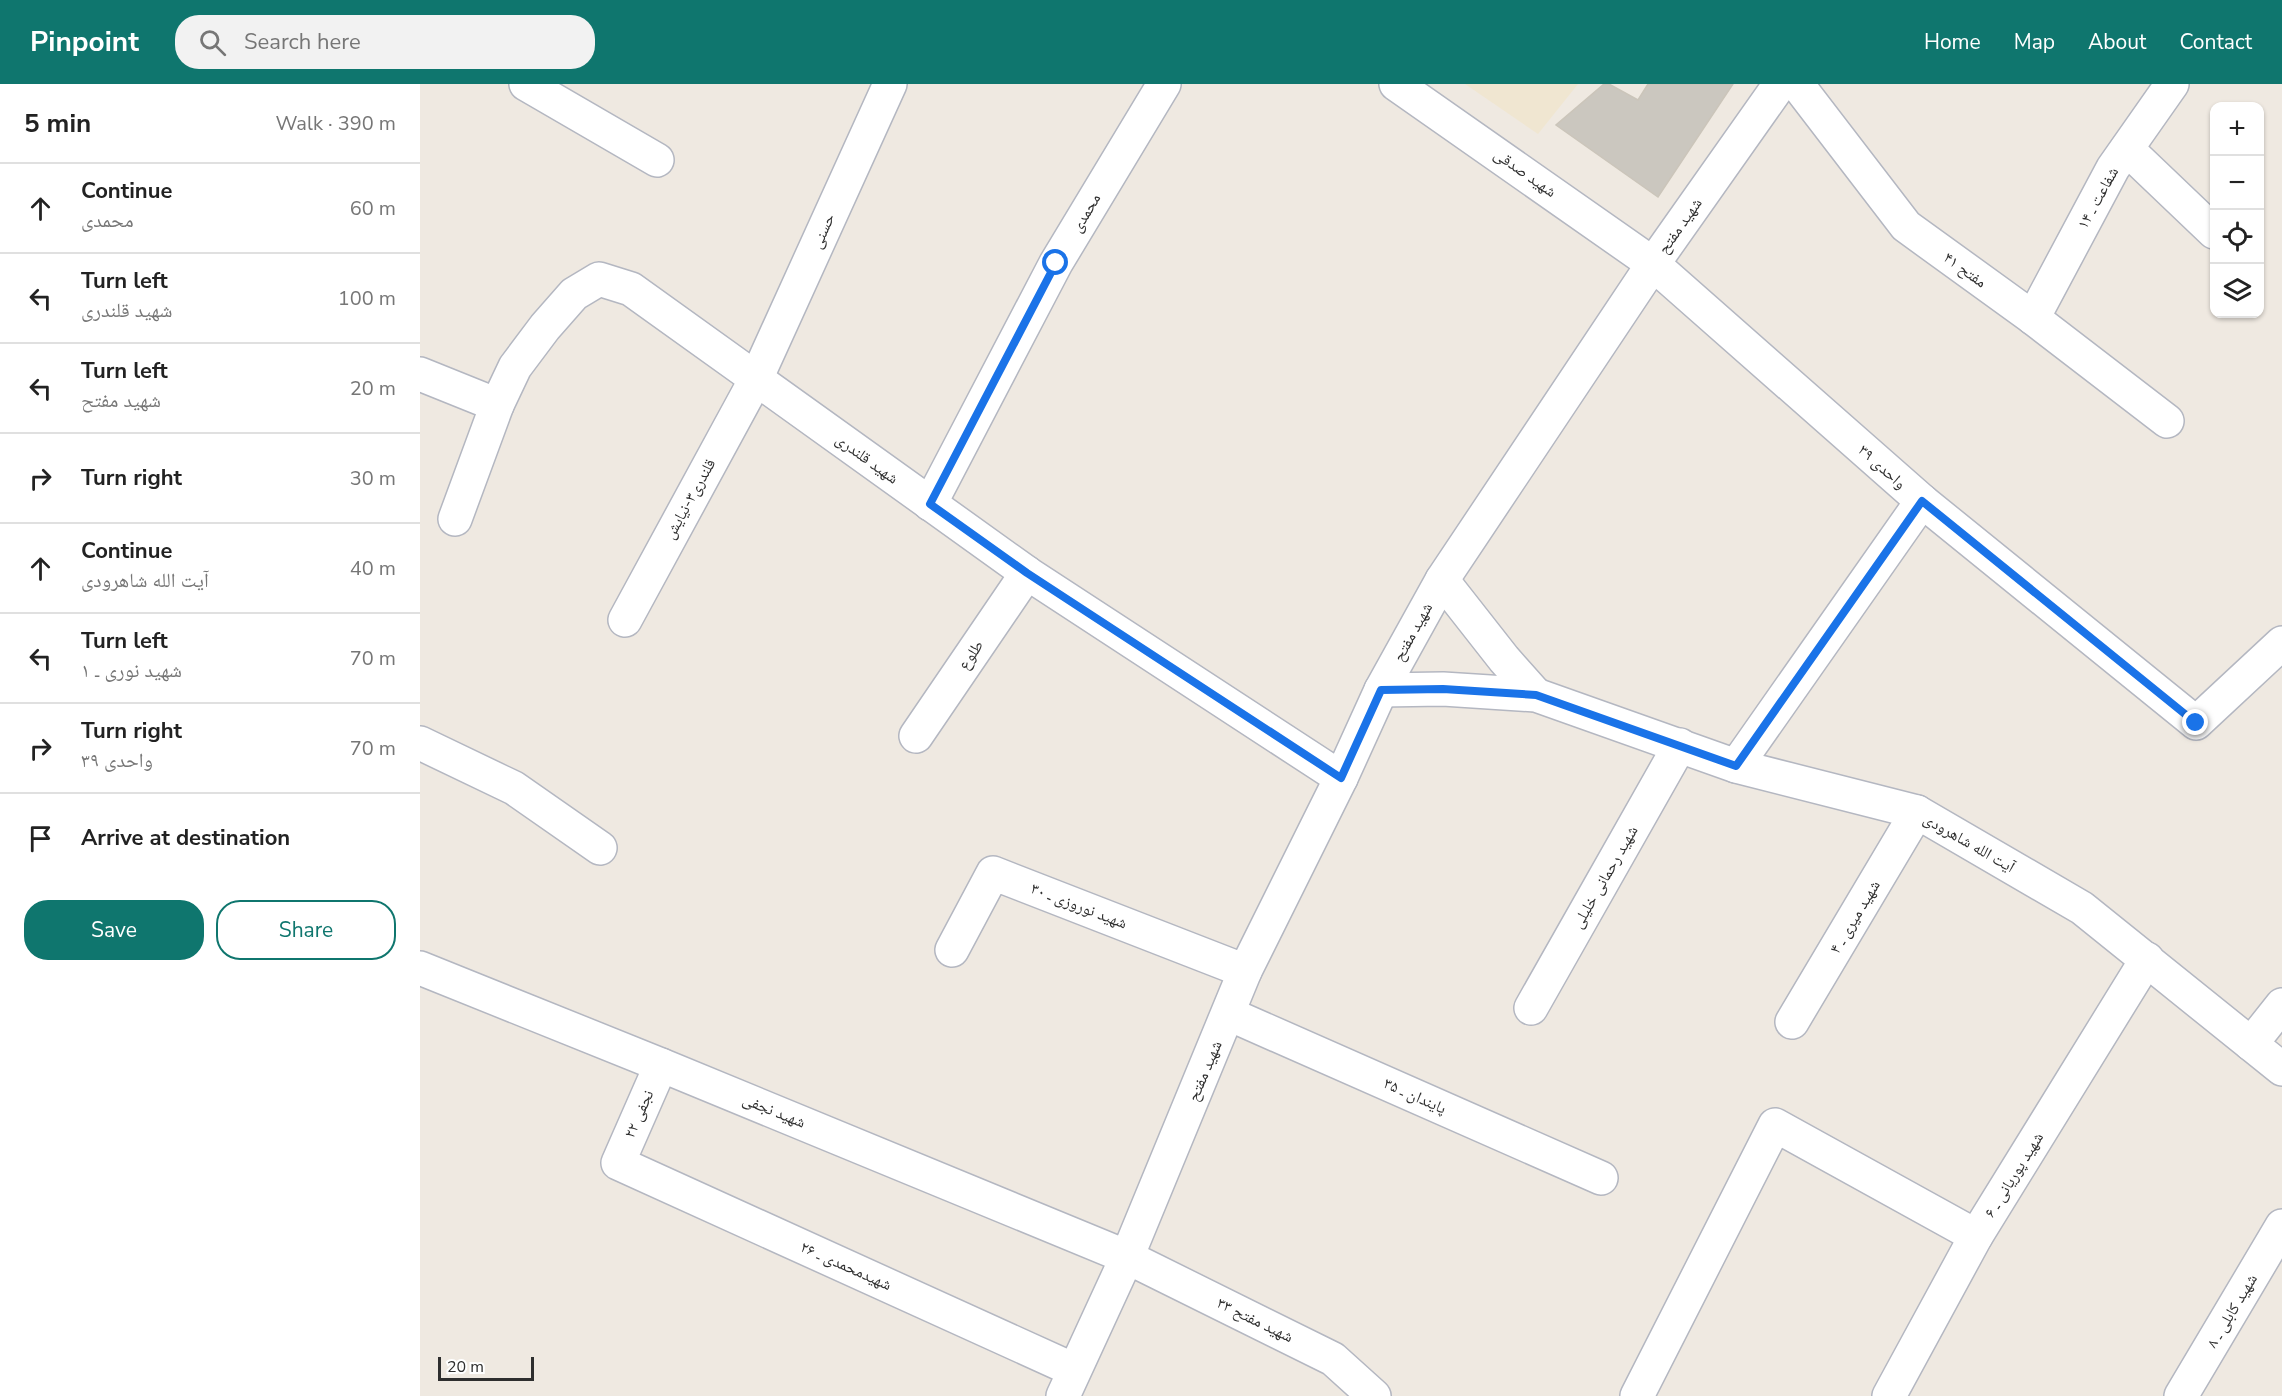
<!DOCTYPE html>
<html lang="en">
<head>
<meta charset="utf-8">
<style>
	:root { --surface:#fff; --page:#f2f2f2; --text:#222; --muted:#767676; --line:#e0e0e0; --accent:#0f766e }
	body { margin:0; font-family:"Nunito Sans","Noto Naskh Arabic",sans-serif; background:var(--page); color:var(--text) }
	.controls { position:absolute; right:18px; top:18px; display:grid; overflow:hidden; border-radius:12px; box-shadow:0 2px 4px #0004 }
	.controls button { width:54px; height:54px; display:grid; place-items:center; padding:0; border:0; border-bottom:2px solid var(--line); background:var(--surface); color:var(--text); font:30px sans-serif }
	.scale { position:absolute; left:18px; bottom:15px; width:96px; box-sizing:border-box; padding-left:6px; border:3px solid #2e2e2e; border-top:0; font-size:16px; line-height:21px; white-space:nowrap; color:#2e2e2e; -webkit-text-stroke:4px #fff; paint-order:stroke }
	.stop { position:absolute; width:18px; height:18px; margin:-14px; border:4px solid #1a73e8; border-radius:50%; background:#fff }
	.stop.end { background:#1a73e8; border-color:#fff; box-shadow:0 2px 6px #0008 }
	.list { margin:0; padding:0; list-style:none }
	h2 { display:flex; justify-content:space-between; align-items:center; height:78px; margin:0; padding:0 24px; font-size:26px }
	h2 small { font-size:20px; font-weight:400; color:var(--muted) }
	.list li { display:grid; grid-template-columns:39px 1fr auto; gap:18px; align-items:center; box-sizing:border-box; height:90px; padding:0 24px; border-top:2px solid var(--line) }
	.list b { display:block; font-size:22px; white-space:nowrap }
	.list p { margin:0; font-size:20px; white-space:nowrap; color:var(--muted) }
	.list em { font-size:20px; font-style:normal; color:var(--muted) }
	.actions { display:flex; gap:12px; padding:18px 24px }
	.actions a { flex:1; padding:14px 0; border:2px solid var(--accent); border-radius:24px; text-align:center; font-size:21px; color:var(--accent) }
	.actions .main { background:var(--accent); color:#fff }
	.icon { flex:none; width:33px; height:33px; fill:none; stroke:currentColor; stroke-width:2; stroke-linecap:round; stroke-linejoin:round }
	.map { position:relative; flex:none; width:1862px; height:1312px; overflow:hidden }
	header { display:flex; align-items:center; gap:36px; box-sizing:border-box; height:84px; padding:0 30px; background:var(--accent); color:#fff }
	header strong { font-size:28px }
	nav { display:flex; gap:33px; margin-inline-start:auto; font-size:21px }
	.search { width:420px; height:54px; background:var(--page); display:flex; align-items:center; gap:15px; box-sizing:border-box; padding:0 21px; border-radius:24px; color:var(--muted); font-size:22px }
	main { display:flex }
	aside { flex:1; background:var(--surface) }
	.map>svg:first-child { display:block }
	.education { fill:#f0e6d1 }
	.building { fill:#cbc7bf; stroke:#cbc5ba; stroke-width:1.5 }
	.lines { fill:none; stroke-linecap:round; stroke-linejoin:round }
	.street-casing { stroke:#b4b7c1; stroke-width:36 }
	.secondary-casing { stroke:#b4b7c1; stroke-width:36 }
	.street { stroke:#fff; stroke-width:33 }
	.secondary { stroke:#fff; stroke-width:33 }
	.route { stroke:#1a73e8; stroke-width:8 }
	.labels { text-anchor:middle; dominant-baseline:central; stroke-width:6; stroke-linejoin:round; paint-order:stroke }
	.street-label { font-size:16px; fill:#2e2e2e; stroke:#fff }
</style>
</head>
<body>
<header>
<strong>Pinpoint</strong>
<div class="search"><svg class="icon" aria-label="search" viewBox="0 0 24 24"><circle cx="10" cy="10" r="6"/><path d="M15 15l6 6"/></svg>Search here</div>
<nav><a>Home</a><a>Map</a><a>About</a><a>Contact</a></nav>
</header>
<main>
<aside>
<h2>5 min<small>Walk · 390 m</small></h2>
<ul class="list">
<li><svg class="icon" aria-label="ahead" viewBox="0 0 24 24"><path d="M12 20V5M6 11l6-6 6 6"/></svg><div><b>Continue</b><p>محمدی</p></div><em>60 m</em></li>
<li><svg class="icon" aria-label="left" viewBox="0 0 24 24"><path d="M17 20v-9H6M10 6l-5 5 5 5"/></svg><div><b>Turn left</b><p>شهید قلندری</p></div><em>100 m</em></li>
<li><svg class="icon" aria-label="left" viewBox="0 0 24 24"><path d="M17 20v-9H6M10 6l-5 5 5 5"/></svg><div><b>Turn left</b><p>شهید مفتح</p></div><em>20 m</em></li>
<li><svg class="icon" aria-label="right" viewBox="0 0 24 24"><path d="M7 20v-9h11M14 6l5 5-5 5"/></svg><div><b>Turn right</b></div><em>30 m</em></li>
<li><svg class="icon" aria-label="ahead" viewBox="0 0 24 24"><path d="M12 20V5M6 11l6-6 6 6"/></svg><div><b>Continue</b><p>آیت الله شاهرودی</p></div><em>40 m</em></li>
<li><svg class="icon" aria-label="left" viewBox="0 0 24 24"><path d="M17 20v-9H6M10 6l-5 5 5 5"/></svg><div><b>Turn left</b><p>شهید نوری ـ ۱</p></div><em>70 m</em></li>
<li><svg class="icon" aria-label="right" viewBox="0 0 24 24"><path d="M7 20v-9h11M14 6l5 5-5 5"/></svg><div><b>Turn right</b><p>واحدی ۳۹</p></div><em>70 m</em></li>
<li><svg class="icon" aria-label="arrive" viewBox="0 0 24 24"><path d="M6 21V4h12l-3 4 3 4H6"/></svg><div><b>Arrive at destination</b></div></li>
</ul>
<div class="actions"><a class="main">Save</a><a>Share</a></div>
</aside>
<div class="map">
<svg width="1862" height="1312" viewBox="0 0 1862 1312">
	<rect width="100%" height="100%" fill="#efe9e1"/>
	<path class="education" d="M1045,0H1158L1118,50Z"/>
	<path class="building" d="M1184,0H1189L1218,16L1228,0H1313L1238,113L1136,41Z"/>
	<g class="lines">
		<defs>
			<g id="street">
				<path d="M106,0L237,76"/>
				<path d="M976,0L1233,180L1502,417L1776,639L1862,559"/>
				<path d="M1377,0L1486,142L1613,234L1747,337"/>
				<path d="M1707,65L1794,148"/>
				<path d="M1613,234L1693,84L1752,0"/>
				<path d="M0,290L77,321L95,283L125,243L154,210L179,195L211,205L607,489L921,694"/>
				<path d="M510,420L636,179L744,0"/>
				<path d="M35,435L77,321"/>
				<path d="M205,536L336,295L470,0"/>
				<path d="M496,652L607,489"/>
				<path d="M0,659L94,704L180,764"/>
				<path d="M1316,682L1502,417"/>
				<path d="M532,866L573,789L825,887"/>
				<path d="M1111,924L1260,661"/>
				<path d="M809,930L1181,1094"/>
				<path d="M1372,938L1497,728"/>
				<path d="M1831,960L1862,921"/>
				<path d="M241,981L198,1079L654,1286"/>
				<path d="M707,1173L913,1275L954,1312"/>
				<path d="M1217,1312L1355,1041L1556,1152"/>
				<path d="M1469,1312L1556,1152L1727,875"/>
				<path d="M1761,1312L1862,1142"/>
			</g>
			<g id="secondary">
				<path d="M1022,496L1084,575L1116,611"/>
				<path d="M961,606L1023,605L1116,611L1316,682L1497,728L1662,824L1862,985"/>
				<path d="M0,884L241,981L707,1173"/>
				<path d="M643,1312L707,1173L825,887L921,694L961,606L1022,496L1233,180L1360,0"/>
			</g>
		</defs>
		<use href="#street" class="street-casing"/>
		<use href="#secondary" class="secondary-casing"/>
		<use href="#street" class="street"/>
		<use href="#secondary" class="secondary"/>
	</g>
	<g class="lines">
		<path class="route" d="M636,179L510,420L607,489L921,694L961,606L1023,605L1116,611L1316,682L1502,417L1776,639"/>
	</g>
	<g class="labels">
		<g class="street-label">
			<text transform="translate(1105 89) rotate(35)">شهید صدقی</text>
			<text transform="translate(1678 114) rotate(-61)">شفاعت ـ ۱۴</text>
			<text transform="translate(666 129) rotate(-59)">محمدی</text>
			<text transform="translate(1260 142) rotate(-55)">شهید مفتح</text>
			<text transform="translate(403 147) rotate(-66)">حسنی</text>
			<text transform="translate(1545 186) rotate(36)">مفتح ۴۱</text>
			<text transform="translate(447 375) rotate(36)">شهید قلندری</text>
			<text transform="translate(1462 383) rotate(42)">واحدی ۳۹</text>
			<text transform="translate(270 415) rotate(-61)">قلندری۳-نیایش</text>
			<text transform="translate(993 548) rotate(-61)">شهید مفتح</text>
			<text transform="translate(551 571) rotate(-56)">طلوع</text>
			<text transform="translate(1549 759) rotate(30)">آیت الله شاهرودی</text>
			<text transform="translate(1185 793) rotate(-60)">شهید رحمانی خلیلی</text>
			<text transform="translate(659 822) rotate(21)">شهید نوروزی ـ ۳۰</text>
			<text transform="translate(1435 833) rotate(-59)">شهید میری ـ ۴</text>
			<text transform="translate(785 987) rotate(-67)">شهید مفتح</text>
			<text transform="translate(995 1012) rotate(24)">پایندان ـ ۳۵</text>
			<text transform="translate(354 1027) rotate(22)">شهید نجفی</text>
			<text transform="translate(219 1030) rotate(-66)">نجفی ۲۲</text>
			<text transform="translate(1594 1091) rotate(-58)">شهید پوریانی ـ ۶</text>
			<text transform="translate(426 1182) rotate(24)">شهیدمحمدی ـ ۲۶</text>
			<text transform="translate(1812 1227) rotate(-59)">شهید کابلی ـ ۸</text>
			<text transform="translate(835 1236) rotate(26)">شهید مفتح ۳۳</text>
		</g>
	</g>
</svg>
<div class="controls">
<button>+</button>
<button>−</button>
<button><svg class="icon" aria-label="locate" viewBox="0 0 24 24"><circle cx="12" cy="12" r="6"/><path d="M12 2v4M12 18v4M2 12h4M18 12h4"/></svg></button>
<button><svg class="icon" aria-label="layers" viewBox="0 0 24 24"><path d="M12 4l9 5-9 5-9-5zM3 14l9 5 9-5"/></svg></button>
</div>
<div class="scale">20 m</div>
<div class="stop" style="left:636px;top:179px"></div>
<div class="stop end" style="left:1776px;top:639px"></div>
</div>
</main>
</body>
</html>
